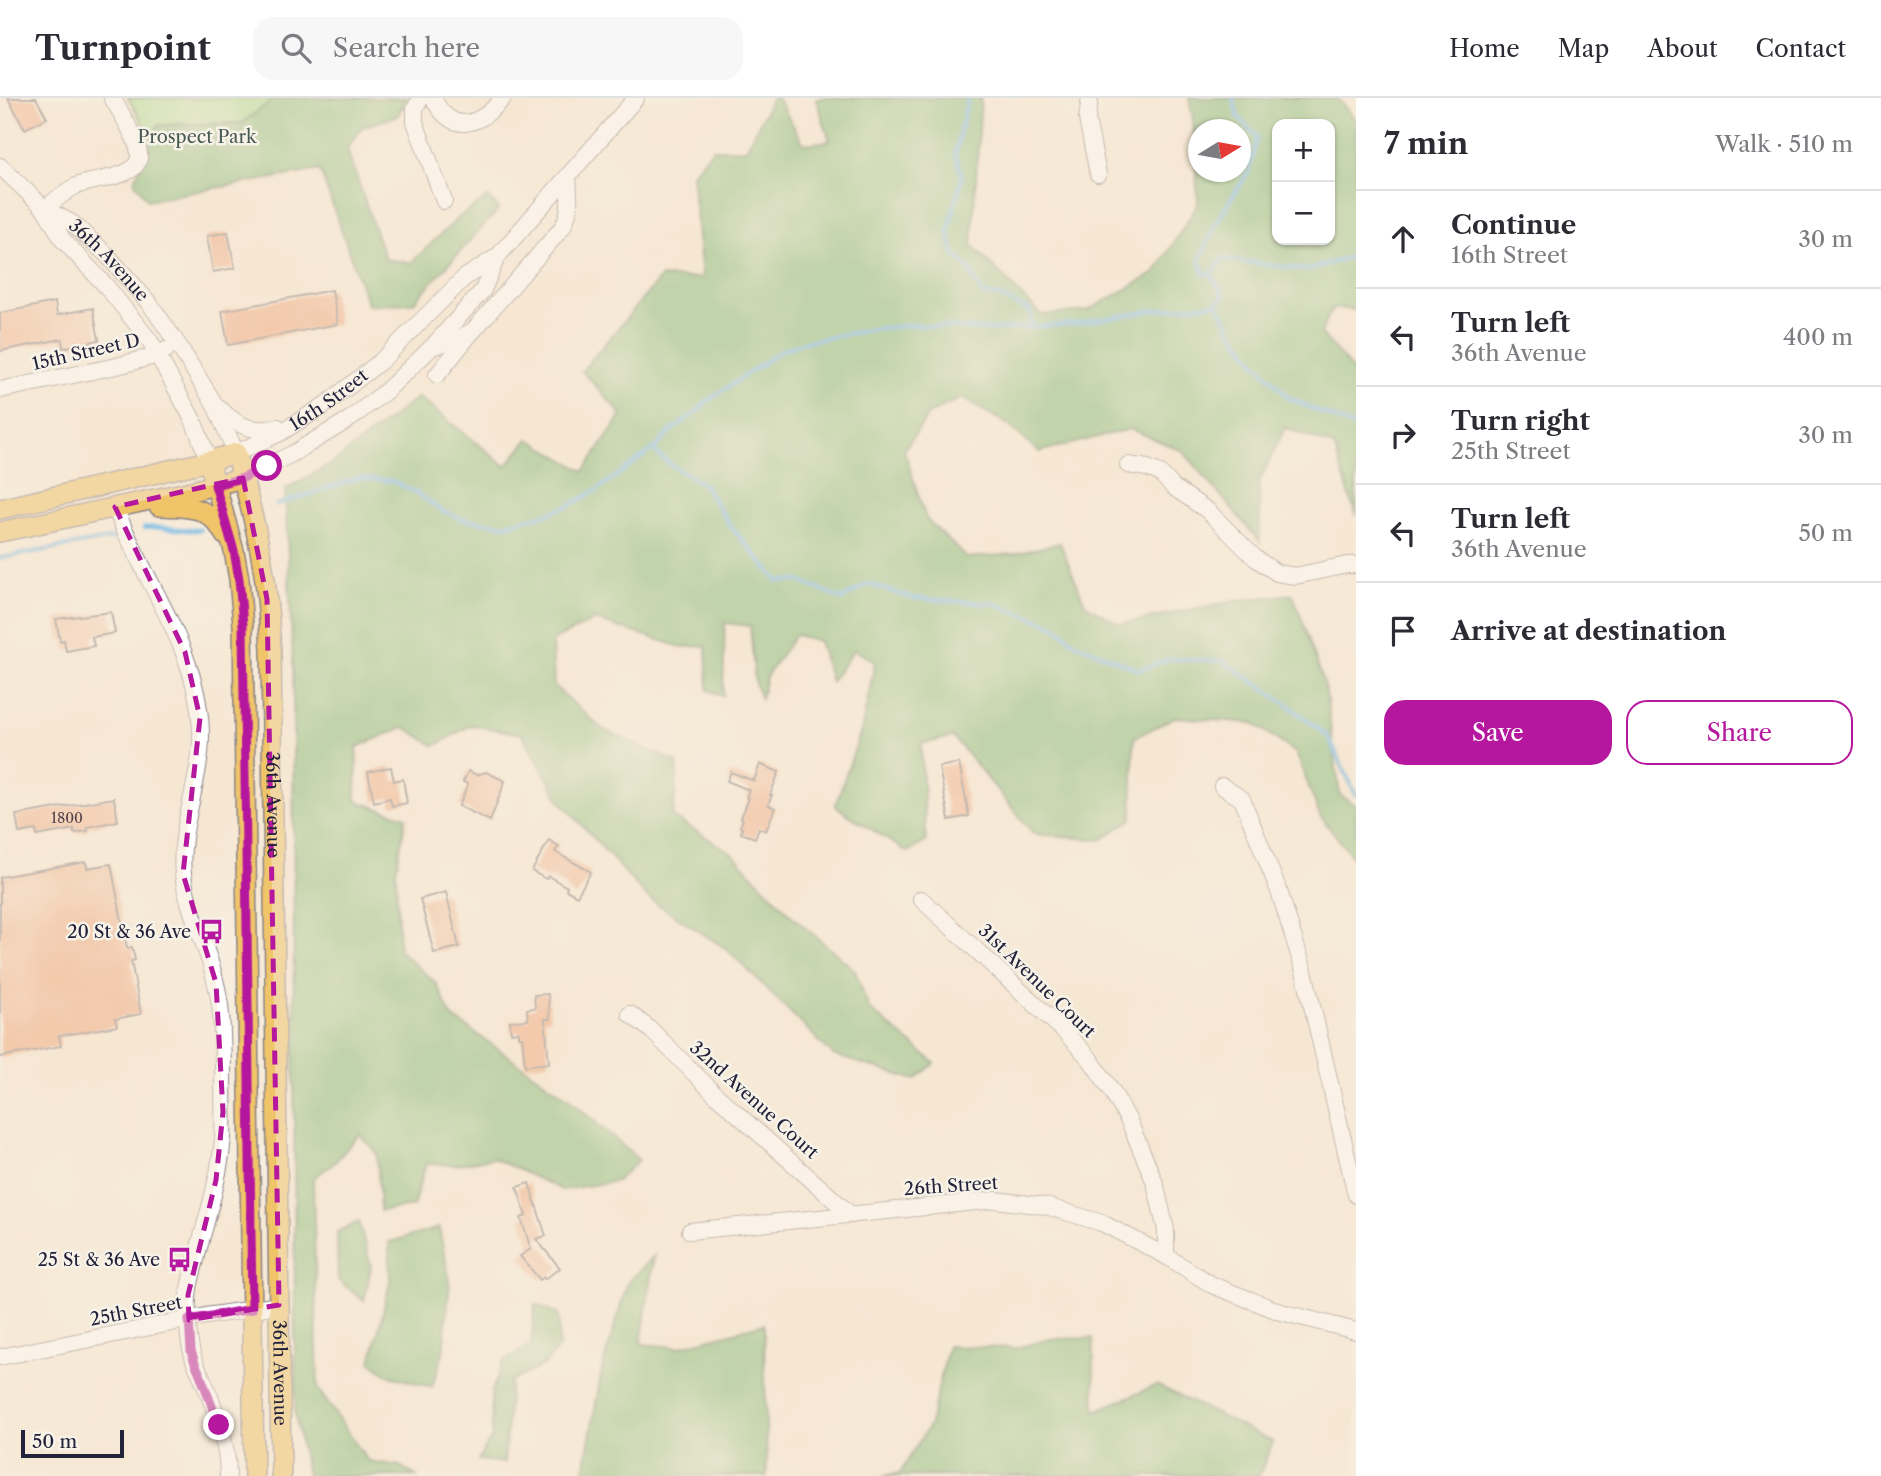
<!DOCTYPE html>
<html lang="en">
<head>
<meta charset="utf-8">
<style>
	:root { --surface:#fff; --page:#f7f7f7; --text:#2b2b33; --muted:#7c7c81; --line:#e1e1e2; --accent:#b5179e }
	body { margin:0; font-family:"Libre Caslon Text",serif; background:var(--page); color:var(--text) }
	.controls { position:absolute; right:21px; top:21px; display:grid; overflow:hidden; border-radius:14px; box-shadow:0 2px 5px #0004 }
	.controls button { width:63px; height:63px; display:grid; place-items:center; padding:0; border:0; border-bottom:2px solid var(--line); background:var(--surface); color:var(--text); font:35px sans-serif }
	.compass { position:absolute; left:1188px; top:21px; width:63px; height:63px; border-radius:50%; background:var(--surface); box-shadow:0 2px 5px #0004; rotate:79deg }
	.scale { position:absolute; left:21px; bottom:18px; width:103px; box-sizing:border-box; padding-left:7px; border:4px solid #22223b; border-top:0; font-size:19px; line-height:24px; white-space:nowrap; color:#22223b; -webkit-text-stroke:5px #f7f3e8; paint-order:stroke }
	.stop { position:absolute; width:21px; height:21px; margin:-16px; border:5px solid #b5179e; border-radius:50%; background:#fff }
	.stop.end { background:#b5179e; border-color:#fff; box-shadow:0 2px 7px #0008 }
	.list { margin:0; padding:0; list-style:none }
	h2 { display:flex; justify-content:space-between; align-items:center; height:91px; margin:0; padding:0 28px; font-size:30px }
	h2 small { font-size:23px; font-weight:400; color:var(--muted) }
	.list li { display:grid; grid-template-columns:46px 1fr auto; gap:21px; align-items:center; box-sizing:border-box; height:98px; padding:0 28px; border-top:2px solid var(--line) }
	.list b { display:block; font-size:26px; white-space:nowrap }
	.list p { margin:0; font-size:23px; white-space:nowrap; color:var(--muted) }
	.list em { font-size:23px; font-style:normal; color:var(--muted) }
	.actions { display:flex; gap:14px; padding:21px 28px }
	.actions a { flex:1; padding:16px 0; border:2px solid var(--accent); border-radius:21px; text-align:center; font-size:24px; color:var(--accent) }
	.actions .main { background:var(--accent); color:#fff }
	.icon { flex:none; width:38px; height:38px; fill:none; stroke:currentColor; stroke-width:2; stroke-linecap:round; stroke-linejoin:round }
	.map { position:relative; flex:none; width:1356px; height:1378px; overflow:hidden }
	header { display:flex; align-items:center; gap:42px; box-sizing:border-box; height:98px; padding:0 35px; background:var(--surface); border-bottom:2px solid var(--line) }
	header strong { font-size:33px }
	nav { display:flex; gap:38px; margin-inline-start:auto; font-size:24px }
	.search { width:490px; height:63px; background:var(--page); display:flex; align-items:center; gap:18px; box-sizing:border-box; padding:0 24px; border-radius:21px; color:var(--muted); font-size:26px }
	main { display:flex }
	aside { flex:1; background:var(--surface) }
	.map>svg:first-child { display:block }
	.green { fill:#a2da8c; stroke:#627e64; stroke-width:2 }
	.forest { fill:#81ba78; stroke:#526e5a; stroke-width:2; fill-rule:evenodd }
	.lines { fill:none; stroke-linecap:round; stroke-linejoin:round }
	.stream { stroke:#69b3e2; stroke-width:4.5 }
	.building { fill:#efa67d }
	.minor-casing { stroke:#8c8487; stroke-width:18 }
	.major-casing { stroke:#8c8487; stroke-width:22 }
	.minor { stroke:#fff; stroke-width:16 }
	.major { stroke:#f0c469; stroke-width:19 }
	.route { stroke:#b5179e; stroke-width:9 }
	.marked { fill:none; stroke:#b5179e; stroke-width:5; stroke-dasharray:14 9; stroke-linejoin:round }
	.labels { text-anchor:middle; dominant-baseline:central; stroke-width:5; stroke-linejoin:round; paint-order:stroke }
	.number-label { font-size:14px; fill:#55434c }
	.park-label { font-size:18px; fill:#485953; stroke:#f7f3e8 }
	.street-label { font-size:18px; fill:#22223b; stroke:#f7f3e8 }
	.poi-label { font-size:18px; fill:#22223b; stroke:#f7f3e8; text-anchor:end }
</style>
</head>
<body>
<header>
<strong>Turnpoint</strong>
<div class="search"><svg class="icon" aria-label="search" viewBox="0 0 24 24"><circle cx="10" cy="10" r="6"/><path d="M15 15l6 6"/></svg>Search here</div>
<nav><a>Home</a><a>Map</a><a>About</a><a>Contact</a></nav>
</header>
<main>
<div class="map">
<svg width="1356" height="1378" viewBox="0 0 1356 1378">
	<rect width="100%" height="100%" fill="#f7f3e8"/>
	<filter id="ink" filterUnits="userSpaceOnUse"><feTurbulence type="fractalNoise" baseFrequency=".0143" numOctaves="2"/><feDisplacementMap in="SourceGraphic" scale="14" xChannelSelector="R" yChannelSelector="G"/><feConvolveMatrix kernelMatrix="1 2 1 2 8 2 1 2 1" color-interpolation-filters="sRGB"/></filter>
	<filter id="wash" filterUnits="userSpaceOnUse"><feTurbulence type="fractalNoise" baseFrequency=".00686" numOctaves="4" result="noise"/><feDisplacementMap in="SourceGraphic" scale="28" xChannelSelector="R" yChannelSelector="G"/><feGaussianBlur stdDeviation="1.57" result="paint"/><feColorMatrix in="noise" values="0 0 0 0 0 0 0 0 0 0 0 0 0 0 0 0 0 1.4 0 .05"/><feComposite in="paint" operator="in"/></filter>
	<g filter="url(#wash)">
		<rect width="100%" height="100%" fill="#f6e7d3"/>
		<path class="green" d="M128,0H414L412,8L353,20L176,82Z"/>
		<g class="forest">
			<path d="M275,0H405L398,18L362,29L347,51L385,161L411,165L458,120L488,99L499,111L413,205L368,207L320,72L148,102L134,83L158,27L242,25Z"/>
			<path d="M772,0H777L804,46L830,43L816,0H981L972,147L1041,217L1087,213L1155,175L1198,106L1193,22L1189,0H1337L1356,22V212L1332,210L1321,235L1356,276V418L1334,348L1285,330L1259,384L1260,444L1183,353L1130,331L1039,354L1007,326L961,300L929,316L904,352L926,421L967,460L1014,456L1060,445L1085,506L1120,526L1233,503L1293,496L1325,588L1340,697L1356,707V763L1320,718L1296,655L1253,625L1175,619L1134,640L1132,721L1101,742L1034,736L953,639L921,646L926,744L907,754L835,708L862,630L875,564L854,552L831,584L819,543L795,537L766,579L761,601L755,586L750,528L725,525L723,598L708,592L706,548L681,549L595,522L552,543L554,588L602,631L678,665L673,719L732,755L793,819L855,872L869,911L935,965L915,982L833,957L728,852L648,800L561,704L522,636L471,627L435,648L404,629L357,649L356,703L406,719L396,773L399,852L436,885L451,918L568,1000L639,1062L616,1083L562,1092L493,1060L456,1067L426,1066L413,1108L380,1113L377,1056L360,1036L333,1066L313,1080L318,1291L368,1363L400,1368L416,1378H307L295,1316L293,569L285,391L333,365L418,299L506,368L529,341L584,373L622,317L582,273L661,179L702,180L692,76L713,51H746ZM1277,26H1330V142H1277ZM1198,32H1240V74H1198Z"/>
			<path d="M359,1124L371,1169L364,1203L338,1182L337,1134Z"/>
			<path d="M439,1130L450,1184L443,1255L432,1289L390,1278L371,1264L390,1184L389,1144Z"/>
			<path d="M654,1158L641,1246L678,1249L764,1226L767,1378H583L602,1271L628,1184Z"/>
			<path d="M535,1206L559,1216V1249L544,1267L510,1284L504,1365L478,1362L492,1339L491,1295L504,1263L531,1247Z"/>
			<path d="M1093,1240L1095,1313L1157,1287L1273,1344L1259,1378H881L900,1375L930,1326L948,1248L1016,1250L1050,1241Z"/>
		</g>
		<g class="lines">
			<g class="stream">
				<path d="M968,0L955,56L962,77L948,135L955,157L970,172L982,196L999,198L1020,209L1030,212L1032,229"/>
				<path d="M1211,176H1204L1200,161L1217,123L1249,73L1257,39L1238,19L1233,0"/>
				<path d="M1217,205L1231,231L1256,265L1289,300L1356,330"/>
				<path d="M653,352L667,364L704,387L731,429L778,483H799L842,501L868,486L912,500L996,506L1055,528L1075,545L1139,572L1169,561L1223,563L1288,607L1328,638L1356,697"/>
				<path d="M276,407L359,380L392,383L415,394L441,412L461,421L504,427L547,416L568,408L597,392L656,349L671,333L698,313L706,304L782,252L804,244L873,231L915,227L991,232L1074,226L1149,213L1217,205L1224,198L1211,176L1223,161L1308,172L1356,157"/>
				<path d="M144,430C163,428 180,433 200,432"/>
				<path d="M0,460L114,440"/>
			</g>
		</g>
		<g id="blocks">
			<g class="building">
				<path d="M8,0H36L47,20L25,31Z"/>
				<path d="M228,134L235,170L213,174L207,138Z"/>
				<path d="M332,192L338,226L228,247L222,213Z"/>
				<path d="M55,204L57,217L93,210L99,242L63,250L62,241L0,253V215Z"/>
				<path d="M111,514L115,535L92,539L94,548L66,553L64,542L60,543L56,521Z"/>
				<path d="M959,665L969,718L949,722L939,669Z"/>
				<path d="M760,666L779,674L770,697H772L768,707L775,710L766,733L759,730L755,740L741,735L742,730L740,729L743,721L741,720L749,700L746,699L749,692L727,683L731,674L754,683Z"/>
				<path d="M391,669L394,683L403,681L407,705L392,708L390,700L374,704L368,674Z"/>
				<path d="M468,673L477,677L486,674L505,683L490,723L459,708L468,686L463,684Z"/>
				<path d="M114,700L118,723L87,729L88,733L74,735V731L37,738L36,732L19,735L16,717Z"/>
				<path d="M549,742L559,748L555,754L591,774L577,798L566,792L567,789L548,778L546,781L532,773Z"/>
				<path d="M86,764L87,770L111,766L127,850L132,849L135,862L131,863L141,916L115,921L117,928L59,938L61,948L0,959V779Z"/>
				<path d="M446,794L459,849L434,855L420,801Z"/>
				<path d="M548,896L550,921H545L549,965L525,968L522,939H519V934L511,935L510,923L528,922L527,911L535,910L534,897Z"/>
				<path d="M529,1085L546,1138L536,1141L560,1170L545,1181L544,1179L540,1182L520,1158L531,1151L521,1120L526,1118L517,1089Z"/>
			</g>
		</g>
	</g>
	<g filter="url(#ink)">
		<use href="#blocks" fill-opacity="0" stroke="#8c8487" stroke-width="2"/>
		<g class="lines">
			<defs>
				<g id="minor">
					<path d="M421,0L415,10V24L444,103"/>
					<path d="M433,0C452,38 480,28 503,0"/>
					<path d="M1090,0L1087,21L1098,76"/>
					<path id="s1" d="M0,68L45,111L72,125L107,157L150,206L177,245L214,305L236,355L280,335L325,307L381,263L464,180L498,158L636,0"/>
					<path d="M45,111C55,102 64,94 76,88C94,80 142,81 139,55C137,41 120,13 112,0"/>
					<path d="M46,113L63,142L107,189L150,243L193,322L209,363"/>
					<path d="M435,248L459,240L473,233L562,130C572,112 569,99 568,79"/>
					<path d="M437,277L471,235"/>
					<path d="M0,292L117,268L158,257L166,252"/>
					<path d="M220,311C239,329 253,335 278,329"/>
					<path d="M1128,367L1147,370L1160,375L1173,389L1208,413L1255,460L1277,475L1295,478L1347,467H1356"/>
					<path d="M243,380L292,356L350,321L386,293L433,248L483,192L497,159"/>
					<path d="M115,409C144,485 199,551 201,635C202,681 178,731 183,776C187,812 207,846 215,882C223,911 222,941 223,971C223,994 224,1017 223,1039C220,1078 208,1116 198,1153C195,1168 189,1184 188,1199C187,1219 188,1244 194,1262C196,1267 198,1272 201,1277C214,1307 228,1344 228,1378"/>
					<path d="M1222,688L1242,701L1279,793L1304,873L1356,1097"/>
					<path d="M921,801L1064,933L1090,961L1112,993L1129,1023L1155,1085L1166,1132V1158"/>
					<path d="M630,916L651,932L717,998L851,1117"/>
					<path d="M690,1133L995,1102L1046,1108L1102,1125L1166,1158L1212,1187L1281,1214L1356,1233"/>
					<path d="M0,1259L206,1218L279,1207"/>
				</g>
				<g id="major">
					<path d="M209,363L234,453L239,481L243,527L254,1378"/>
					<path d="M159,408C189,409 209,407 225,437"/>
					<path id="s2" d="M0,411L209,363L236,355C247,395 258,435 264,476C268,501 269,526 271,551L281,1378"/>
					<path d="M0,434L183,395L243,380"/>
				</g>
			</defs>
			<use href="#minor" class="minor-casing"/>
			<use href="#major" class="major-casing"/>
			<use href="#minor" class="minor"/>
			<use href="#major" class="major"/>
		</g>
	</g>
	<g class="lines" filter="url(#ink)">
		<path class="route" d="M219,1327L200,1276L195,1265L191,1253L189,1222L252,1211L243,527L239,481L234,453L215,387L243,380L267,368"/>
	</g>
	<path d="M0 0H1356V1378H0ZM243,380L267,501L279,1207L189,1222L188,1197L216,1082L223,1014L216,885L183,776L200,620L185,554L115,409Z" fill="#f6e7d3" fill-opacity=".55" fill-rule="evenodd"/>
	<path class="marked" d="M243,380L267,501L279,1207L189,1222L188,1197L216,1082L223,1014L216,885L183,776L200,620L185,554L115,409Z"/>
	<defs>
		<symbol id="bus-bare" viewBox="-9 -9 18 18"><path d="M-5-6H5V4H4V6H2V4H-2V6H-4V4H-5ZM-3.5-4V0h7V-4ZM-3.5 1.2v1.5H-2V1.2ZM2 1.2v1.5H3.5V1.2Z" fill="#b5179e" stroke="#f7f3e8" stroke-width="2.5" paint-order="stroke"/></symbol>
	</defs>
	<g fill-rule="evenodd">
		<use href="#bus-bare" x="194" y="816" width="35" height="35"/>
		<use href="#bus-bare" x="162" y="1144" width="35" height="35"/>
	</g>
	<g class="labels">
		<g class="number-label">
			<text x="67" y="720">1800</text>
		</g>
		<g class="park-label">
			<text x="197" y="39">Prospect Park</text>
		</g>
		<g class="street-label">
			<text stroke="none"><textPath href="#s1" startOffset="145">36th Avenue</textPath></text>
			<text transform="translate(86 254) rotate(-13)">15th Street D</text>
			<text stroke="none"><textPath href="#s1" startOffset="485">16th Street</textPath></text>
			<text stroke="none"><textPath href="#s2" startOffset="598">36th Avenue</textPath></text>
			<text transform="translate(1037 883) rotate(44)">31st Avenue Court</text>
			<text transform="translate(754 1002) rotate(42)">32nd Avenue Court</text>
			<text transform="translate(951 1088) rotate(-4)">26th Street</text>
			<text transform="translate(136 1213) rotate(-11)">25th Street</text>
			<text stroke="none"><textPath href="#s2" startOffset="1166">36th Avenue</textPath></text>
		</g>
		<g class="poi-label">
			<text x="191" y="834">20 St &amp; 36 Ave</text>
			<text x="160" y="1162">25 St &amp; 36 Ave</text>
		</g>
	</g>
</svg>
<div class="controls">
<button>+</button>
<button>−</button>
</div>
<svg class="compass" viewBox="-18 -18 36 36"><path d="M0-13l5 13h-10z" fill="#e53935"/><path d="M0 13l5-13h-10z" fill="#7c7c81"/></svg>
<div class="scale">50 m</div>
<div class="stop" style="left:267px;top:368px"></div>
<div class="stop end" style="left:219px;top:1327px"></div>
</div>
<aside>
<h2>7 min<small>Walk · 510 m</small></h2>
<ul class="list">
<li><svg class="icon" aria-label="ahead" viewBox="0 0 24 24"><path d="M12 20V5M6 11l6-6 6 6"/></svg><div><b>Continue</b><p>16th Street</p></div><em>30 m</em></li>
<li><svg class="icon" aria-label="left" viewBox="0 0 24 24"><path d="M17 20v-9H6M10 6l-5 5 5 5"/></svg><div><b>Turn left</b><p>36th Avenue</p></div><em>400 m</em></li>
<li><svg class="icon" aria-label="right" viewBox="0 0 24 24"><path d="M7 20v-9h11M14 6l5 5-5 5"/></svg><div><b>Turn right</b><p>25th Street</p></div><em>30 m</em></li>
<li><svg class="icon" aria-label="left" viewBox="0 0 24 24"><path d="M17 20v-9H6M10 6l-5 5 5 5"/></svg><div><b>Turn left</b><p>36th Avenue</p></div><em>50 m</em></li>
<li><svg class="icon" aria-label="arrive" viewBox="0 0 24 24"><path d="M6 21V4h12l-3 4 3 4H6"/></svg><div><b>Arrive at destination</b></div></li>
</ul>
<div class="actions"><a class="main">Save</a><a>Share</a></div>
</aside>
</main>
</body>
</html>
